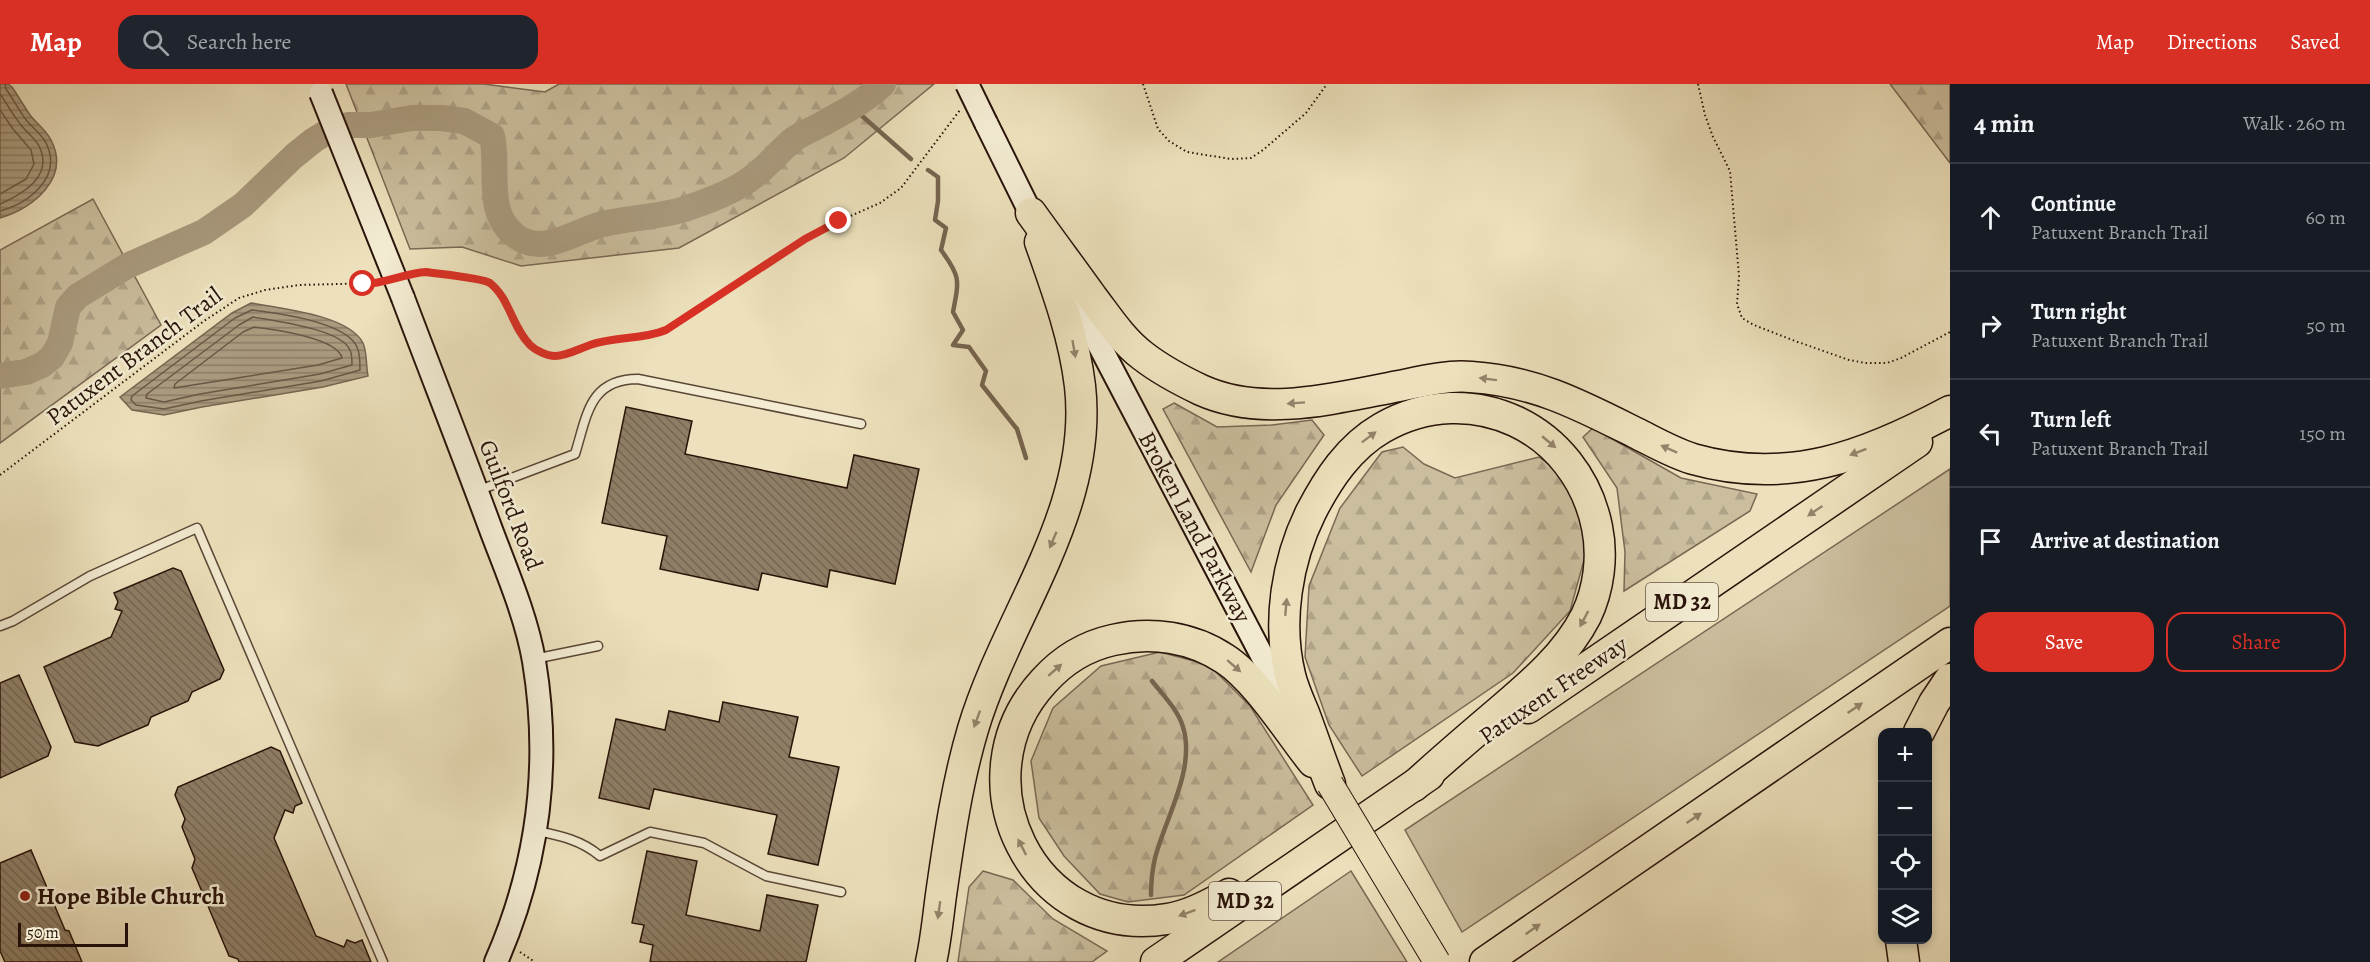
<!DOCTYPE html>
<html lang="en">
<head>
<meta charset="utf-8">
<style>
	:root { --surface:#171b24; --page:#20242c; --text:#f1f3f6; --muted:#9ea1a6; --line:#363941; --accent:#d93025 }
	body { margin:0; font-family:Alegreya,serif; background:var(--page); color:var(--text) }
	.controls { position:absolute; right:18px; bottom:18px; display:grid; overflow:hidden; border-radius:12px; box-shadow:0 3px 9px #0003 }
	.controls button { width:54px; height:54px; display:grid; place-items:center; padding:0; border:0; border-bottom:2px solid var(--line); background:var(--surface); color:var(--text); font:30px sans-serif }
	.scale { position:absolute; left:18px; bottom:15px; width:110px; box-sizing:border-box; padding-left:6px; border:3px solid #291309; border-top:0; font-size:16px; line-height:21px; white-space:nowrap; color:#291309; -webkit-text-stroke:4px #f3ecd3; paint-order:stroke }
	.stop { position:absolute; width:18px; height:18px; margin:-14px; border:4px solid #d93025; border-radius:50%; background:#fff }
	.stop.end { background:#d93025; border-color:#fff; box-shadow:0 2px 6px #0008 }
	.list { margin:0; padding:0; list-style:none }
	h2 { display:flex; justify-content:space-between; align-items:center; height:78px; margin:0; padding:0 24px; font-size:26px }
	h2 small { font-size:20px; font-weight:400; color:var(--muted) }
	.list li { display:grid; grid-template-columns:39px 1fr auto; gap:18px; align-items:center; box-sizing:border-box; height:108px; padding:0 24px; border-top:2px solid var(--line) }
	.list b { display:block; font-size:22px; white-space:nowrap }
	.list p { margin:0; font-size:20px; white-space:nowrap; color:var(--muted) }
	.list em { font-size:20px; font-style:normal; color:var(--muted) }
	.actions { display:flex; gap:12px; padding:18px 24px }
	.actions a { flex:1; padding:14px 0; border:2px solid var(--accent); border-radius:18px; text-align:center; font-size:21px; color:var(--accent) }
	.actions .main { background:var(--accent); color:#fff }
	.icon { flex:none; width:33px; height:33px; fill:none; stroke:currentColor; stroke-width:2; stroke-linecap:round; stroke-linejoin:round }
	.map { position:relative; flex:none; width:1950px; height:878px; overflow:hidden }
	header { display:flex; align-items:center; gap:36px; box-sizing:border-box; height:84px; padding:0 30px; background:var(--accent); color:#fff }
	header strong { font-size:28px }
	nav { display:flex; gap:33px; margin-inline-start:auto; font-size:21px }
	.search { width:420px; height:54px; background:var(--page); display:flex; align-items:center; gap:15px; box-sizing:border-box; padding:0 21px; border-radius:18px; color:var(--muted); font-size:22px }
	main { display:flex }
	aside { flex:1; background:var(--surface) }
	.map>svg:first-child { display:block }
	.grass { fill:#cbbe9e; stroke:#7a6854; stroke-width:1.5 }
	.forest { fill:url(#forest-firs); stroke:#7a6854; stroke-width:1.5 }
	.water { fill:url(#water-rules); stroke:#766550; stroke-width:1.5 }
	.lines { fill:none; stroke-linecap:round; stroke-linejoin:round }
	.shore { stroke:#6a5744; stroke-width:1.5 }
	.stream { stroke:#766550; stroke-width:4.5 }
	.river { stroke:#aa9b7f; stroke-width:26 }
	.building { fill:url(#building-back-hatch); stroke:#291309; stroke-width:1.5 }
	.lane-casing { stroke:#5a4636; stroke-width:11 }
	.secondary-casing { stroke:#291309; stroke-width:26 }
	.highway-casing { stroke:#291309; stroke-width:33 }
	.path { stroke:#291309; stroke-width:2; stroke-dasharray:1.5 3; stroke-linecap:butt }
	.lane { stroke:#f3ecd3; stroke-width:8 }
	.secondary { stroke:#f3ecd3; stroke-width:22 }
	.highway { stroke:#ece1bc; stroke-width:30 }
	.secondary-bridge-casing { stroke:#291309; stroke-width:26; stroke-linecap:butt }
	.primary-bridge-casing { stroke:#291309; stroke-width:28; stroke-linecap:butt }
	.secondary-bridge { stroke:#f3ecd3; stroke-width:22 }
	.primary-bridge { stroke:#ece1bc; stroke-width:26 }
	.oneway { fill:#94846b }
	.route { stroke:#d93025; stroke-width:8 }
	.poi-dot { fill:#8f2418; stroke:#f3ecd3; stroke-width:2 }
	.labels { text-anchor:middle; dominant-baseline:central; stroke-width:5; stroke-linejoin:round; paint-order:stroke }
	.shield { fill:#f3ecd3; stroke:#665446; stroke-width:1.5 }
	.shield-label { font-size:22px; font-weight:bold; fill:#291309 }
	.street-label { font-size:24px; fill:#291309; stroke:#f3ecd3 }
	.poi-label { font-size:24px; font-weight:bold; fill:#291309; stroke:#f3ecd3; text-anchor:start }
</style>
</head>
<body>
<header>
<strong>Map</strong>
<div class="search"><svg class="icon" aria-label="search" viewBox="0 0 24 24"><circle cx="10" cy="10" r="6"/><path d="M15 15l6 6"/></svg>Search here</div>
<nav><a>Map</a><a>Directions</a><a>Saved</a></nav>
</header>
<main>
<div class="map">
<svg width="1950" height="878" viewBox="0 0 1950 878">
	<defs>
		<pattern id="forest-firs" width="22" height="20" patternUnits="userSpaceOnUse" patternTransform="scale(1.5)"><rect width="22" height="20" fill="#cbbe9e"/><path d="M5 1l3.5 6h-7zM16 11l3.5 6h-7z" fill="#aea287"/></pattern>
		<pattern id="water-rules" width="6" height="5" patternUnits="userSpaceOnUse" patternTransform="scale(1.5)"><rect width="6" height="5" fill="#aa9b7f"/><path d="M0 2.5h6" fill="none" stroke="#8a7d66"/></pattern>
		<pattern id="building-back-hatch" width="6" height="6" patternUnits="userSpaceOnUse" patternTransform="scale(1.5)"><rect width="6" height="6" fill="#8e7e66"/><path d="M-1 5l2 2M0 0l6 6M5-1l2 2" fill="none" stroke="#746652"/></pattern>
	</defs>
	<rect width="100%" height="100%" fill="#ece1bc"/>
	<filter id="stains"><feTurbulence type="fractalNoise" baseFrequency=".00333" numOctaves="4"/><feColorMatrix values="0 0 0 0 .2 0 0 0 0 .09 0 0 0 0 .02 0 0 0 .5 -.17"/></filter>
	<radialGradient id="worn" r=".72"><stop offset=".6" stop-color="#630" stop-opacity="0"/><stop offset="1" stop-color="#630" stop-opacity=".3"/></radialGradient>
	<g class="grass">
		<path d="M1950,385V522L1462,848L1405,746Z"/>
		<path d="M1351,787L1407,878H1218Z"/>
	</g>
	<g class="forest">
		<path d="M346,0H484L545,8L559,0H934L844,74L679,164L521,182L462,163L410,165Z"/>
		<path d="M1890,0H1950V79Z"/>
		<path d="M93,115L161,241L0,359V166Z"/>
		<path d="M1174,319L1217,343L1272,341L1312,336L1324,351L1276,421L1251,488L1163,325Z"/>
		<path d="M1593,344L1681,394L1757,410L1750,427L1624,507L1625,468L1617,404L1583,353Z"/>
		<path d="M1403,363L1424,380L1455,394L1539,373L1564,391L1589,458L1570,527L1513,589L1362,692L1329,641L1305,573L1309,502L1340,424L1382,368Z"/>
		<path d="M1160,568L1209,581L1250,622L1313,721L1184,811L1128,818L1100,810L1064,772L1039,734L1031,677L1053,624L1101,582Z"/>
		<path d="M983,787L1013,796L1053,835L1107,867L1092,878H958L969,803Z"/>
	</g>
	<g class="water">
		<path d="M0,0H8L12,3C18,12 24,22 30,31C36,39 46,46 51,56C71,94 33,124 0,134Z"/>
		<path d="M251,219C279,224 349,231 363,259C367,267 366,282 368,292L323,303L202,323L164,331L132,326L120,313L232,229Z"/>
	</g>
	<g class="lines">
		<g class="shore">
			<path d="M0,10C7,20 13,31 21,41C26,48 35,54 39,62C54,92 23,110 0,120"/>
			<path d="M0,26L13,45L31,66L34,80L26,95L0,110"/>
			<path d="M0,127C29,119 63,93 46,59C42,51 33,44 27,37C19,27 14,16 6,5L5,0"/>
			<path d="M252,226C277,229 346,238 357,263C360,269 360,280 360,286L321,297L201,317L164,325L136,321L131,316L132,312L235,234Z"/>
			<path d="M253,233C275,237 341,245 350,266C352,270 352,277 352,281L320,290L200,310L164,318L146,314L147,310L239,241Z"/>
			<path d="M254,243C272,245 338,254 342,274L318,281L174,304L175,300L243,248Z"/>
		</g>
		<g class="stream">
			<path d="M853,24L911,75"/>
			<path d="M928,86L938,93V117L935,136L946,144L941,166C961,193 959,196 953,228L963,246L953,261L969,263L986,287L982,301L1017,345L1026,374"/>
			<path d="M1151,811C1151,798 1152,787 1155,774C1165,735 1196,685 1183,643C1178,626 1163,611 1152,597"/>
		</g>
		<path class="river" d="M0,292L26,288L42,281L52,273L60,259L68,223L78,212L127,182L204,148L243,121L294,72L314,56L332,45L348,41H371L412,34H442L464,37L492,52C500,86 483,129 517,153C543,171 573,149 599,141C628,133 659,134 688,124C710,116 736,107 754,92C769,81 780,66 794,55C803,49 813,45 822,40C844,28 865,17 883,0"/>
	</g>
	<g class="building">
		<path d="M626,323L692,337L685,370L847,404L854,371L919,385L895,500L830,486L827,503L762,489L758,506L660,485L667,452L602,439Z"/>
		<path d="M173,484L181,487L224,586L220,595L192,608L188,617L151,633L148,641L98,662L75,658L44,583L111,553L122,527L115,525L118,518L114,509Z"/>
		<path d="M19,591L51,663L48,672L0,694V599Z"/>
		<path d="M723,618L798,633L789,673L839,683L818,781L768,770L777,731L654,705L649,725L599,714L616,635L665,646L669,627L719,638Z"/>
		<path d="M271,663L280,667L302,719L295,722L293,729L285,726L274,754L316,852L344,863L347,856L355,859L362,856L371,878H239L238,875L229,872L192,784L195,775L182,743L185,735L175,711L178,703Z"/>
		<path d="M31,766L65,846L69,847L82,878H5L0,867V779Z"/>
		<path d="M647,767L697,777L686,831L760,847L767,811L818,821L806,878H650L653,861L640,858L644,841L632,839Z"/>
	</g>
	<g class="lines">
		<defs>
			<g id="lane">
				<path d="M477,407L575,370C587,332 589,295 638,295L861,340"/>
				<path d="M0,542L13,537L90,492L197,444L383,878"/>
				<path d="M534,575L598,562"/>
				<path d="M537,747C561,752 581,756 600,772L650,748L704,759L766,792L841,808"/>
			</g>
			<g id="secondary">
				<path d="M986,39L1038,144"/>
				<path d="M1063,192L1290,625"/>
				<path d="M403,214C432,291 462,367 490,443C506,486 526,531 534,577C551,680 538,782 496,878"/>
			</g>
			<g id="highway">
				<path d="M1031,129C1051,157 1072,185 1092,213C1108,234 1122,256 1143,272C1161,286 1180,296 1201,306C1263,334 1335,314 1399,302C1423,297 1447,291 1471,293C1535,297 1580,321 1636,349C1654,358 1673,369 1693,375C1788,402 1866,372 1950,327"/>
				<path d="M1528,624L1917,358"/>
				<path d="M1919,648L1934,619L1950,595"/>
				<path d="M1330,700C1321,677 1313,653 1304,629C1299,617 1293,604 1290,591C1277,538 1287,476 1311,428C1328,395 1349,363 1382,344C1471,293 1577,344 1597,443C1603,472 1599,505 1586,532C1565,573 1529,602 1494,632C1467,655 1440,678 1414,702"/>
				<path d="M1229,810C1210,820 1189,832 1167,835C1032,857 954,694 1044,597C1062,577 1086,562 1113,556C1151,547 1192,553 1225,575C1256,595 1289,648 1313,678"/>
				<path d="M1901,856L1904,878"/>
				<path d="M931,878C936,856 938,833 941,811C949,755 957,699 973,645C1007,531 1094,427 1080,302C1074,252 1057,206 1040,158"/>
				<path d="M1156,878L1429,691"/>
				<path d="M1485,878L1950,559"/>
			</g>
		</defs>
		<use href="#lane" class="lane-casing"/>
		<use href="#secondary" class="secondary-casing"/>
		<use href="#highway" class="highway-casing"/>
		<g class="path">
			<path d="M1143,0L1158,45L1169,57L1187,68L1231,75L1251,74L1263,66L1306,29L1327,0"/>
			<path d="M1698,0L1705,31L1713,53L1730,87L1739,192L1737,220L1742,234L1754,241L1795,257L1849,276L1866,279H1887L1901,274L1950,248"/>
			<path d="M412,190C426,186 439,191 453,193C464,194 475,194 485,197C512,206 510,258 545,270C562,275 578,264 594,259C618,253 644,255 666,246L805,155L839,137L880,119L901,104L960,26"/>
			<path d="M0,391L204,237L239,214L265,206L299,201L378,199"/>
			<path d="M520,868L535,878"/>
		</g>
		<use href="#lane" class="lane"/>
		<use href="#secondary" class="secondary"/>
		<use href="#highway" class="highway"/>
		<defs>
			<g id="secondary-bridge">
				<path d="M967,0L986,39"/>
				<path d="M321,9L403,214"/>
			</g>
			<path id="primary-bridge" d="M1330,700L1437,878"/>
		</defs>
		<use href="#secondary-bridge" class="secondary-bridge-casing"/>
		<use href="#primary-bridge" class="primary-bridge-casing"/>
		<use href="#secondary-bridge" class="secondary-bridge"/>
		<use href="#primary-bridge" class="primary-bridge"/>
	</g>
	<defs><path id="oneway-solid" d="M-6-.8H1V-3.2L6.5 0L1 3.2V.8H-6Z" transform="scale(1.5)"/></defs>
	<g class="oneway">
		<use href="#oneway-solid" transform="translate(1074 265) rotate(80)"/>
		<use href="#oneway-solid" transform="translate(1488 295) rotate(-173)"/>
		<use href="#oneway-solid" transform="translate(1296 319) rotate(176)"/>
		<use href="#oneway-solid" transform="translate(1369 353) rotate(-37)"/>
		<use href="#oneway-solid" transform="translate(1549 358) rotate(40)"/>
		<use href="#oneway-solid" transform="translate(1669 365) rotate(-156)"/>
		<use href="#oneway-solid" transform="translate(1858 368) rotate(159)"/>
		<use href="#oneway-solid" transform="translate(1815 427) rotate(146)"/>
		<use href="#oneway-solid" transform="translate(1053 456) rotate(113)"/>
		<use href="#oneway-solid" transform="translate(1286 523) rotate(-85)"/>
		<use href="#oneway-solid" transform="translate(1584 535) rotate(118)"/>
		<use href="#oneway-solid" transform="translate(1234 582) rotate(41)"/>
		<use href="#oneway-solid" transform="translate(1055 586) rotate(-41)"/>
		<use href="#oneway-solid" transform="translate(1855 624) rotate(-34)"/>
		<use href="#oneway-solid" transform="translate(977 635) rotate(110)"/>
		<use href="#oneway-solid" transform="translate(1694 734) rotate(-34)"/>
		<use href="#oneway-solid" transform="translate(1022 763) rotate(-117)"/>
		<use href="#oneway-solid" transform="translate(939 826) rotate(98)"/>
		<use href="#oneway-solid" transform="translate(1187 829) rotate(160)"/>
		<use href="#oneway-solid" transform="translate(1533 845) rotate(-35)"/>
	</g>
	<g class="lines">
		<path class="route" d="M363,200C385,200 405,189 426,188C439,190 482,194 490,199C510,215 512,243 530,261C535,266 547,272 555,272C566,272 579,265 590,261C615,252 642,256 666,246L805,155L839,137"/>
	</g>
	<circle class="poi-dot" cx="25" cy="812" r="6"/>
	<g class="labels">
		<g class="shield">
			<rect x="1646" y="499" width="72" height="38" rx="4.5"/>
			<rect x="1209" y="798" width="72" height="38" rx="4.5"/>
		</g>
		<g class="shield-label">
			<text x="1682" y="518">MD 32</text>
			<text x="1245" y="817">MD 32</text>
		</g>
		<g class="street-label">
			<text transform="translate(134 272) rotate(-37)">Patuxent Branch Trail</text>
			<text transform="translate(511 421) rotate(69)">Guilford Road</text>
			<text transform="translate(1195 443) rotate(62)">Broken Land Parkway</text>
			<text transform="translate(1553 606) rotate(-34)">Patuxent Freeway</text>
		</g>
		<g class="poi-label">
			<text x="37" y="812">Hope Bible Church</text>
		</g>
	</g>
	<rect width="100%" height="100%" filter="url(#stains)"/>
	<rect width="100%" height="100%" fill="url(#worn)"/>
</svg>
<div class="controls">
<button>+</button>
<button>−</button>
<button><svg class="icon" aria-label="locate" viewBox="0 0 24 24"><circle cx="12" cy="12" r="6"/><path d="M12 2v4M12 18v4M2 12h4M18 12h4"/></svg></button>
<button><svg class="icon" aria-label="layers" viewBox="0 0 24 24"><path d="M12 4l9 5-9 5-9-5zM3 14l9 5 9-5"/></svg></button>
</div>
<div class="scale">50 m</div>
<div class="stop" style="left:363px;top:200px"></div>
<div class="stop end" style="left:839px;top:137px"></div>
</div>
<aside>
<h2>4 min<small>Walk · 260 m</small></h2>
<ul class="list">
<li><svg class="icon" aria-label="ahead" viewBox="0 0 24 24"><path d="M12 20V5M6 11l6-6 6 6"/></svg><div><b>Continue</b><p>Patuxent Branch Trail</p></div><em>60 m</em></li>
<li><svg class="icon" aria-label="right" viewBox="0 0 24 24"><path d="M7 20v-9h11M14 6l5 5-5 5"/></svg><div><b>Turn right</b><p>Patuxent Branch Trail</p></div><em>50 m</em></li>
<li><svg class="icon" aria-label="left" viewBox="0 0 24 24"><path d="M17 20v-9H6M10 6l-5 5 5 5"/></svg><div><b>Turn left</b><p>Patuxent Branch Trail</p></div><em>150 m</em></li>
<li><svg class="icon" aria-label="arrive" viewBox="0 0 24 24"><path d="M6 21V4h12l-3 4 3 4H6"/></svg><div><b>Arrive at destination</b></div></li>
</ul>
<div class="actions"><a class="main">Save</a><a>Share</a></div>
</aside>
</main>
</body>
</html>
